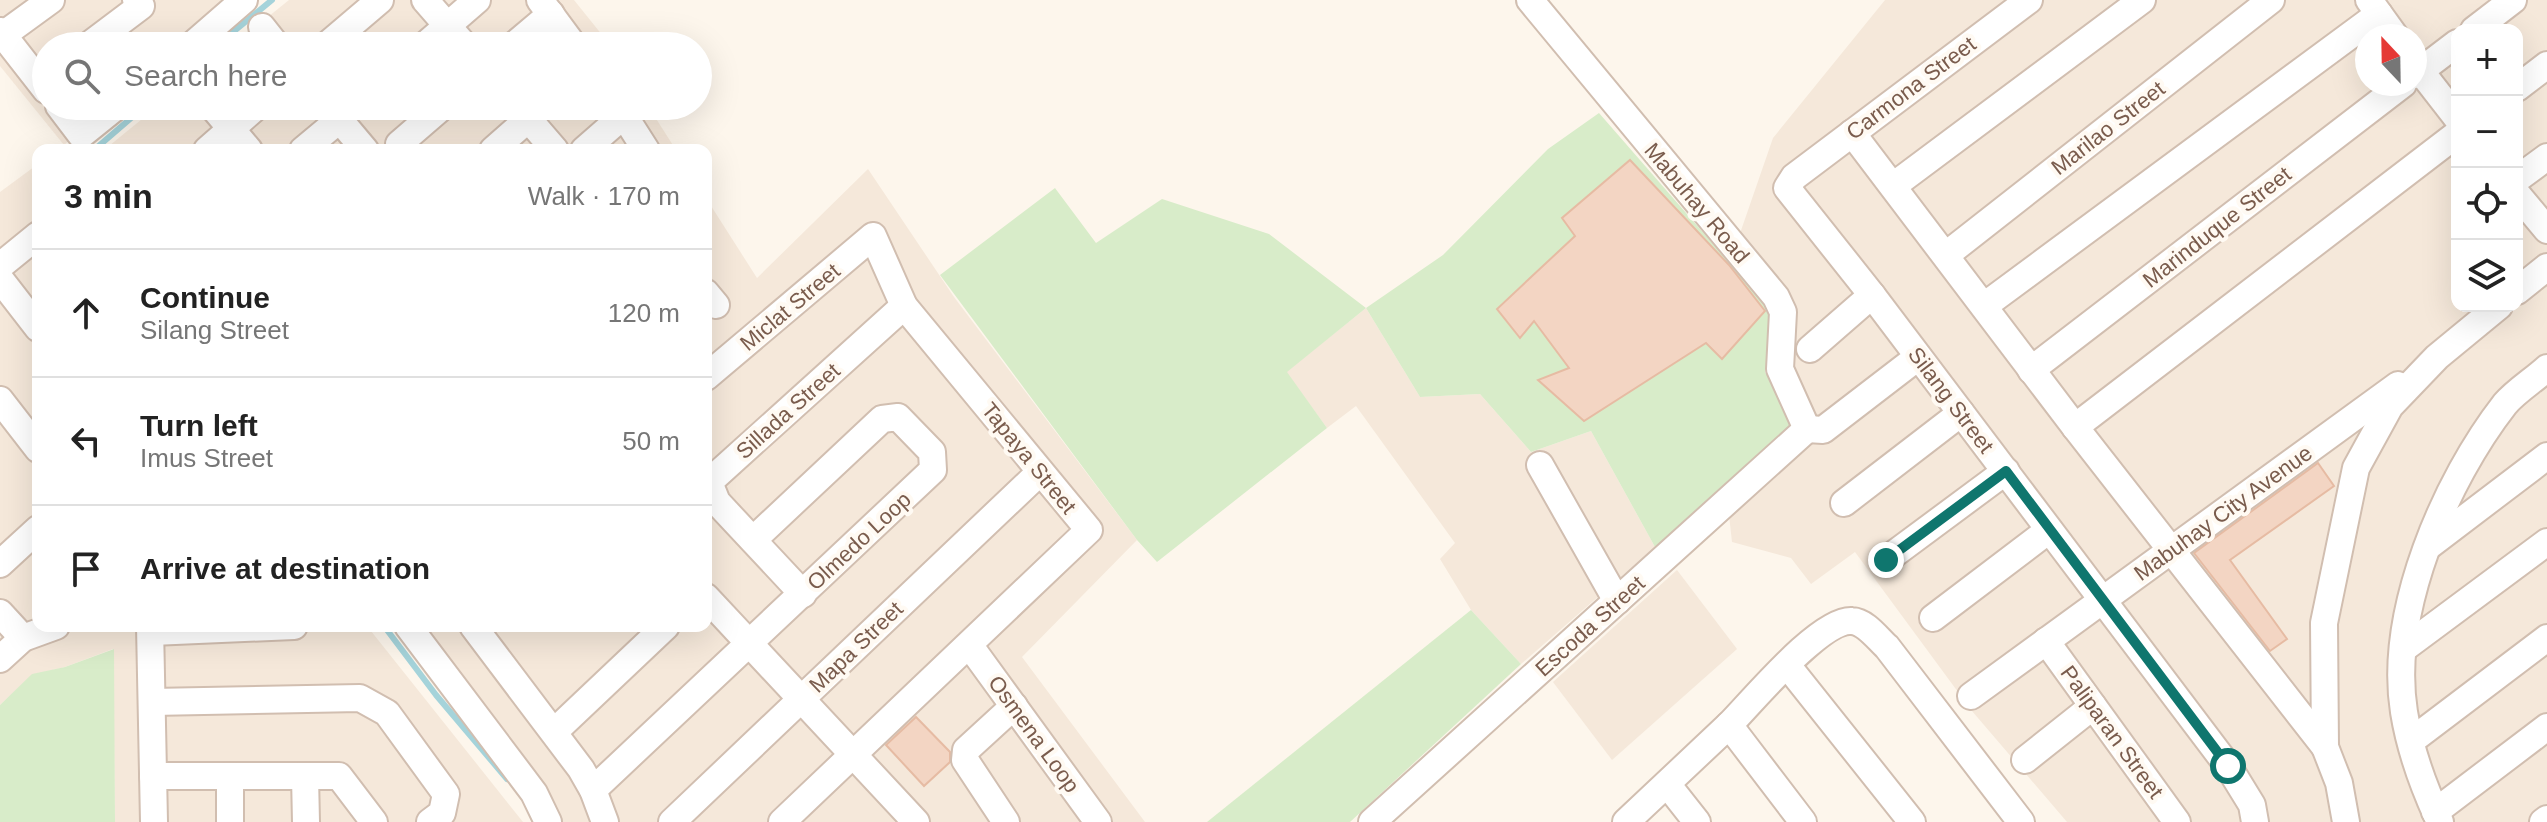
<!DOCTYPE html>
<html lang="en">
<head>
<meta charset="utf-8">
<style>
	:root { --surface:#fff; --page:#f2f2f2; --text:#222; --muted:#767676; --line:#e0e0e0 }
	body { margin:0; font-family:Arial,sans-serif; background:var(--page); color:var(--text) }
	.controls { position:absolute; right:24px; top:24px; display:grid; overflow:hidden; border-radius:16px; box-shadow:0 8px 32px #0002 }
	.controls button { width:72px; height:72px; display:grid; place-items:center; padding:0; border:0; border-bottom:2px solid var(--line); background:var(--surface); color:var(--text); font:40px sans-serif }
	.compass { position:absolute; left:2355px; top:24px; width:72px; height:72px; border-radius:50%; background:var(--surface); box-shadow:0 8px 32px #0002; rotate:338deg }
	.stop { position:absolute; width:24px; height:24px; margin:-18px; border:6px solid #0f766e; border-radius:50%; background:#fff }
	.stop.end { background:#0f766e; border-color:#fff; box-shadow:0 2px 8px #0008 }
	.list { margin:0; padding:0; list-style:none }
	h2 { display:flex; justify-content:space-between; align-items:center; height:104px; margin:0; padding:0 32px; font-size:34px }
	h2 small { font-size:26px; font-weight:400; color:var(--muted) }
	.list li { display:grid; grid-template-columns:52px 1fr auto; gap:24px; align-items:center; box-sizing:border-box; height:128px; padding:0 32px; border-top:2px solid var(--line) }
	.list b { display:block; font-size:30px; white-space:nowrap }
	.list p { margin:0; font-size:26px; white-space:nowrap; color:var(--muted) }
	.list em { font-size:26px; font-style:normal; color:var(--muted) }
	.icon { flex:none; width:44px; height:44px; fill:none; stroke:currentColor; stroke-width:2; stroke-linecap:round; stroke-linejoin:round }
	.map { position:relative; flex:none; width:2547px; height:822px; overflow:hidden }
	.search { position:absolute; background:var(--surface); box-shadow:0 8px 32px #0002; left:32px; top:32px; width:680px; height:88px; display:flex; align-items:center; gap:20px; box-sizing:border-box; padding:0 28px; border-radius:44px; color:var(--muted); font-size:30px }
	.panel { position:absolute; background:var(--surface); box-shadow:0 8px 32px #0002; left:32px; top:144px; width:680px; height:488px; border-radius:16px }
	.map>svg:first-child { display:block }
	.residential { fill:#f5e8da; fill-rule:evenodd }
	.green { fill:#d8ecc9 }
	.lines { fill:none; stroke-linecap:round; stroke-linejoin:round }
	.stream { stroke:#a5d3da; stroke-width:6 }
	.building { fill:#f3d5c3; stroke:#e6bba3; stroke-width:2 }
	.minor-casing { stroke:#d1beb0; stroke-width:30 }
	.minor { stroke:#fff; stroke-width:26 }
	.route { stroke:#0f766e; stroke-width:10 }
	.labels { text-anchor:middle; dominant-baseline:central; stroke-width:8; stroke-linejoin:round; paint-order:stroke }
	.street-label { font-size:22px; fill:#7a5c4d; stroke:#fffaf3 }
</style>
</head>
<body>
<div class="map">
<svg width="2547" height="822" viewBox="0 0 2547 822">
	<rect width="100%" height="100%" fill="#fdf6ec"/>
	<g class="residential">
		<path d="M0,0H232L179,46H46V106H109L64,145L0,66Z"/>
		<path d="M289,0H574L611,46H232Z"/>
		<path d="M1885,0H2547V822H2067L1972,711L1855,552L1811,584L1791,558L1732,542L1729,515L1786,368L1792,330L1737,242L1773,138ZM2457,30H2517V306H2457ZM2367,36H2415V84H2367Z"/>
		<path d="M158,106H648L676,150H104Z"/>
		<path d="M38,164V626H367L523,822H115L113,649L65,667L32,675L0,705V192Z"/>
		<path d="M868,169L954,297L1137,540L1022,657L1145,822H561L551,796L508,736L421,626H706V198L757,278Z"/>
		<path d="M1366,308L1420,397L1480,394L1531,452L1591,431L1655,547L1521,664L1471,610L1440,559L1455,543L1356,406L1327,428L1286,372Z"/>
		<path d="M1677,570L1737,649L1612,760L1553,682Z"/>
	</g>
	<g class="green">
		<path d="M1599,113L1768,307L1771,340L1765,372L1795,425L1655,547L1591,431L1531,452L1480,394L1420,397L1366,308L1287,372L1327,428L1157,562L1137,540L940,275L1055,188L1096,243L1162,199L1269,234L1366,308L1443,255L1548,149Z"/>
		<path d="M1471,610L1521,664L1350,822H1207Z"/>
		<path d="M114,649L115,822H0V705L32,674L65,667Z"/>
	</g>
	<g class="lines">
		<g class="stream">
			<path d="M216,46L272,0"/>
			<path d="M94,150L145,106"/>
			<path d="M384,626L436,695L507,779"/>
		</g>
	</g>
	<g class="building">
		<path d="M1630,160L1729,265L1765,311L1722,359L1706,343L1584,421L1538,380L1569,368L1534,321L1520,338L1497,309L1575,236L1562,218Z"/>
		<path d="M2318,463L2334,486L2230,560L2287,639L2270,651L2194,553Z"/>
		<path d="M916,717L950,752V762L924,786L886,745Z"/>
	</g>
	<g class="lines">
		<defs>
			<g id="minor">
				<path d="M425,0L465,46"/>
				<path d="M540,0L574,46"/>
				<path d="M1530,0L1776,297L1783,312L1780,369L1807,429"/>
				<path d="M2029,0L1794,177L1787,188L1872,295L2228,766L2252,805L2255,822"/>
				<path d="M2369,0L2395,36"/>
				<path d="M262,27L277,46"/>
				<path d="M2474,30L2513,0"/>
				<path d="M0,31L46,90"/>
				<path d="M3,35L51,0"/>
				<path d="M88,46L141,6L136,0"/>
				<path d="M191,46L244,0"/>
				<path d="M326,46L380,0"/>
				<path d="M424,46L477,0"/>
				<path d="M513,46L551,14"/>
				<path d="M2415,64L2457,118"/>
				<path d="M2415,75L2457,43"/>
				<path d="M2517,88L2547,65"/>
				<path d="M59,106L81,135L117,106"/>
				<path d="M212,106L249,150"/>
				<path d="M328,106L365,150"/>
				<path d="M618,106L646,150"/>
				<path d="M518,107L555,150"/>
				<path d="M1852,133L2075,427L2325,747"/>
				<path d="M399,144L443,106"/>
				<path d="M207,150L257,106"/>
				<path d="M303,150L339,120"/>
				<path d="M493,150L543,106"/>
				<path d="M584,150L624,115"/>
				<path d="M2517,179L2547,157"/>
				<path d="M1893,186L2142,0"/>
				<path d="M2517,194L2547,230"/>
				<path d="M1946,255L2271,0"/>
				<path d="M0,266L38,235"/>
				<path d="M0,279L38,328"/>
				<path d="M2517,291L2547,267"/>
				<path d="M706,293L716,305"/>
				<path d="M1984,306L2379,14"/>
				<path d="M1810,349L1872,295"/>
				<path d="M2031,370L2403,84"/>
				<path d="M706,377L873,236L904,306L1089,530L782,822"/>
				<path d="M0,400L38,449"/>
				<path d="M2075,427L2457,134"/>
				<path d="M1807,429L1823,430L1918,357"/>
				<path d="M1540,465L1617,601"/>
				<path d="M1844,503L1961,413"/>
				<path d="M2430,545L2547,456"/>
				<path d="M1886,560L2006,471"/>
				<path d="M0,564L38,529"/>
				<path d="M803,594L717,502L709,482L904,306"/>
				<path d="M706,597L916,822"/>
				<path d="M0,613L23,638"/>
				<path d="M1933,618L2049,530"/>
				<path d="M150,626L154,822"/>
				<path d="M408,626L534,793L548,822"/>
				<path d="M473,626L581,769L593,790L605,822"/>
				<path d="M152,632L294,626"/>
				<path d="M2046,641L2177,822"/>
				<path d="M970,646L1098,822"/>
				<path d="M2403,649L2547,542"/>
				<path d="M0,659L23,638L56,626"/>
				<path d="M1787,665L1912,822"/>
				<path d="M1971,696L2398,385"/>
				<path d="M152,702L360,698L387,713L446,794L442,813L430,822"/>
				<path d="M1729,725C1752,702 1821,618 1852,621C1866,622 1877,638 1887,647L2021,822"/>
				<path d="M554,732L666,626"/>
				<path d="M2411,741L2547,638"/>
				<path d="M2025,760L2093,706"/>
				<path d="M153,776H339L374,822"/>
				<path d="M230,776V822"/>
				<path d="M305,776L306,822"/>
				<path d="M1667,784L1697,822"/>
				<path d="M593,790L933,470L932,452L898,417L882,419L753,540"/>
				<path d="M2435,812L2547,727"/>
				<path d="M672,822L1040,472"/>
				<path d="M1006,822L965,760L966,750L1014,706"/>
				<path d="M1372,822L1807,429"/>
				<path d="M1626,822L1729,725L1803,822"/>
				<path d="M2346,822L2339,783L2325,747L2324,623L2356,468L2390,406L2437,357L2499,306"/>
				<path d="M2440,822C2424,788 2410,749 2404,712C2388,612 2445,481 2505,404C2516,391 2534,380 2547,368"/>
				<path d="M2543,822L2547,819"/>
			</g>
		</defs>
		<use href="#minor" class="minor-casing"/>
		<use href="#minor" class="minor"/>
	</g>
	<g class="lines">
		<path class="route" d="M1886,560L2006,471L2228,766"/>
	</g>
	<g class="labels">
		<g class="street-label">
			<text transform="translate(1911 88) rotate(-37)">Carmona Street</text>
			<text transform="translate(2108 128) rotate(-38)">Marilao Street</text>
			<text transform="translate(1697 203) rotate(50)">Mabuhay Road</text>
			<text transform="translate(2217 227) rotate(-38)">Marinduque Street</text>
			<text transform="translate(790 307) rotate(-40)">Miclat Street</text>
			<text transform="translate(1951 400) rotate(53)">Silang Street</text>
			<text transform="translate(788 411) rotate(-42)">Sillada Street</text>
			<text transform="translate(1029 458) rotate(51)">Tapaya Street</text>
			<text transform="translate(2223 513) rotate(-36)">Mabuhay City Avenue</text>
			<text transform="translate(859 541) rotate(-43)">Olmedo Loop</text>
			<text transform="translate(1590 626) rotate(-42)">Escoda Street</text>
			<text transform="translate(856 647) rotate(-44)">Mapa Street</text>
			<text transform="translate(2112 732) rotate(54)">Paliparan Street</text>
			<text transform="translate(1034 734) rotate(54)">Osmena Loop</text>
		</g>
	</g>
</svg>
<div class="controls">
<button>+</button>
<button>−</button>
<button><svg class="icon" aria-label="locate" viewBox="0 0 24 24"><circle cx="12" cy="12" r="6"/><path d="M12 2v4M12 18v4M2 12h4M18 12h4"/></svg></button>
<button><svg class="icon" aria-label="layers" viewBox="0 0 24 24"><path d="M12 4l9 5-9 5-9-5zM3 14l9 5 9-5"/></svg></button>
</div>
<svg class="compass" viewBox="-18 -18 36 36"><path d="M0-13l5 13h-10z" fill="#e53935"/><path d="M0 13l5-13h-10z" fill="#767676"/></svg>
<div class="stop" style="left:2228px;top:766px"></div>
<div class="stop end" style="left:1886px;top:560px"></div>
<div class="search"><svg class="icon" aria-label="search" viewBox="0 0 24 24"><circle cx="10" cy="10" r="6"/><path d="M15 15l6 6"/></svg>Search here</div>
<section class="panel">
<h2>3 min<small>Walk · 170 m</small></h2>
<ul class="list">
<li><svg class="icon" aria-label="ahead" viewBox="0 0 24 24"><path d="M12 20V5M6 11l6-6 6 6"/></svg><div><b>Continue</b><p>Silang Street</p></div><em>120 m</em></li>
<li><svg class="icon" aria-label="left" viewBox="0 0 24 24"><path d="M17 20v-9H6M10 6l-5 5 5 5"/></svg><div><b>Turn left</b><p>Imus Street</p></div><em>50 m</em></li>
<li><svg class="icon" aria-label="arrive" viewBox="0 0 24 24"><path d="M6 21V4h12l-3 4 3 4H6"/></svg><div><b>Arrive at destination</b></div></li>
</ul>
</section>
</div>
</body>
</html>
